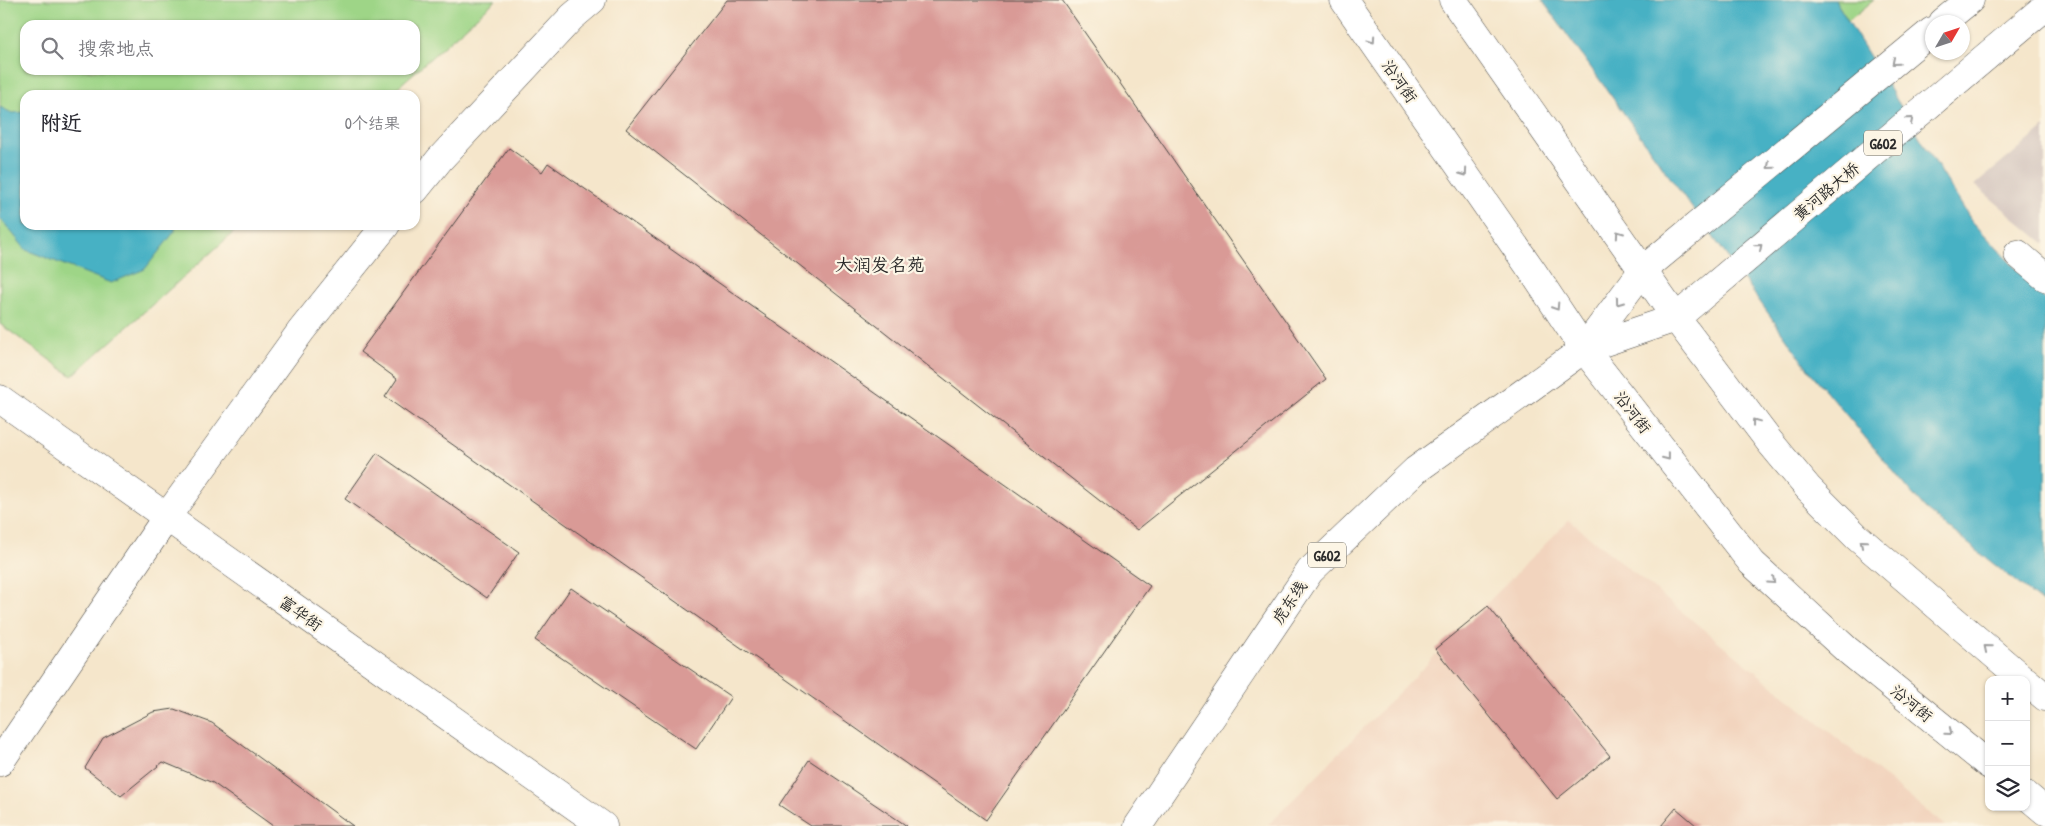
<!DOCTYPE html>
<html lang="zh">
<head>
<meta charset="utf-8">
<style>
	:root { --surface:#fff; --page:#f2f2f3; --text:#2b2b33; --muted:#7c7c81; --line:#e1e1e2 }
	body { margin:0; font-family:"Patrick Hand","LXGW WenKai TC",sans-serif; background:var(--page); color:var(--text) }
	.controls { position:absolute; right:15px; bottom:15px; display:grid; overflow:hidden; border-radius:10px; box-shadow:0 1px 4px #0004 }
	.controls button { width:45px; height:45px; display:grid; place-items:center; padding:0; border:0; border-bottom:1px solid var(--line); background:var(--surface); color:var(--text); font:25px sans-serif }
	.compass { position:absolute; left:1925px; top:15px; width:45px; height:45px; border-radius:50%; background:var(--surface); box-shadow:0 1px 4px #0004; rotate:51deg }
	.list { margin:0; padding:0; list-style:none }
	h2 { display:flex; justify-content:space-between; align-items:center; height:65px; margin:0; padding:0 20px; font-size:21px }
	h2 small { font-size:16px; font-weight:400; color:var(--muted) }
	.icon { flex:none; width:28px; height:28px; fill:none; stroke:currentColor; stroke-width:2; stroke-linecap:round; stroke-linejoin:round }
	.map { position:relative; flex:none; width:2045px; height:826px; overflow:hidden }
	.search { position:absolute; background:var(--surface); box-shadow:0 1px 4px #0004; left:20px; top:20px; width:400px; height:55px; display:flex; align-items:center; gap:12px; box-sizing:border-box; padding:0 18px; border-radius:15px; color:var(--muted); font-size:19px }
	.panel { position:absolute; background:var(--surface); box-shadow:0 1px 4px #0004; left:20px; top:90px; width:400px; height:140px; border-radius:15px }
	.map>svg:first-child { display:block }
	.built { fill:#f2d4be }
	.industrial { fill:#cfc0ba }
	.green { fill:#9ed587; stroke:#648059; fill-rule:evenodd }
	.water { fill:#46b1c4; stroke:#386e78 }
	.building { fill:#d99a96 }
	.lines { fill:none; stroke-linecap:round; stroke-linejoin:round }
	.minor-casing { stroke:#494743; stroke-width:29 }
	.tertiary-casing { stroke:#494743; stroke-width:29 }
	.primary-casing { stroke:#494743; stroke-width:29 }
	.trunk-casing { stroke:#494743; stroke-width:29 }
	.minor { stroke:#fff; stroke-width:28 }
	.tertiary { stroke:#fff; stroke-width:28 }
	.primary { stroke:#fff; stroke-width:28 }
	.trunk { stroke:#fff; stroke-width:28 }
	.oneway { stroke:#a0a0a0 }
	.labels { text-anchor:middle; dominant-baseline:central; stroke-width:4.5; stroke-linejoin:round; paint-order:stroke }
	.shield { fill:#fcf5e5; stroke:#6a6863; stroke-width:1 }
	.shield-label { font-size:15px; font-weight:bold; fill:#2b2b2b }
	.street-label { font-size:16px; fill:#2b2b2b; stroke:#fcf5e5 }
	.neighbourhood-label { font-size:18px; fill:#2b2b2b; stroke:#fcf5e5 }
</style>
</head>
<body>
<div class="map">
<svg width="2045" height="826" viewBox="0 0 2045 826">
	<rect width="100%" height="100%" fill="#fcf5e5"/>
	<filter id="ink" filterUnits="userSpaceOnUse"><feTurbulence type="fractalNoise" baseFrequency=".02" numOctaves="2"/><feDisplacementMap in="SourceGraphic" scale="10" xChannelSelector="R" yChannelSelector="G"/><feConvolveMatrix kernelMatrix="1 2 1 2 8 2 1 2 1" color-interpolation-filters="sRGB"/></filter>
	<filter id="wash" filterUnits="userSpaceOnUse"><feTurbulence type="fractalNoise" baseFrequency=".0096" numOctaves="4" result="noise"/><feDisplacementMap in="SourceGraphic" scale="20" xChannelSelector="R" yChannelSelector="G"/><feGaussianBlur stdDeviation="1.12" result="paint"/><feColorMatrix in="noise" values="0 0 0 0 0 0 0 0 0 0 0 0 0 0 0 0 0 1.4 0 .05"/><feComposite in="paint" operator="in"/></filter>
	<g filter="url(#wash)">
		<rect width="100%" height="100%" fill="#f5e6cb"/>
		<path class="built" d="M1569,520L1945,826H1267Z"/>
		<path class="industrial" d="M2045,127V244L1975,185Z"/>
		<g class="green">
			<path d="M0,0H496L389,95H25V225H242L72,376L0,324ZM25,25H415V70H25Z"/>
			<path d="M1835,0H1874L1848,21Z"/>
		</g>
		<g class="water">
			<path d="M1542,0H1835L1971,220L2045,300V605L1925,509L1812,374Z"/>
			<path d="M0,107L12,113L25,112V225H175V231L145,269L111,283L26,250L0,218Z"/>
		</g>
		<g id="blocks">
			<g class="building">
				<path d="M727,0H1062L1326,379L1137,530L626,129Z"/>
				<path d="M509,148L542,172L548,163L1150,586L986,820L385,397L397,379L360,352Z"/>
				<path d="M377,453L519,552L487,598L345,499Z"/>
				<path d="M571,588L731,697L696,749L535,640Z"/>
				<path d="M1488,606L1610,756L1557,799L1435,649Z"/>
				<path d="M174,709L212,723L353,826H273L213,783L163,762L121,796L85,768L103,738L153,712Z"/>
				<path d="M809,760L907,826H811L779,805Z"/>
				<path d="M1676,808L1697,826H1661Z"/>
			</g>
		</g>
	</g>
	<g filter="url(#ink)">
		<use href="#blocks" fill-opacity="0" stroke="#494743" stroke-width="1"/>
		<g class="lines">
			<defs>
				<path id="minor" d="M2018,254L2045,277"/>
				<g id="tertiary">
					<path d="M415,190L440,159L572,17L592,0"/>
					<path d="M0,399L603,826"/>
					<path d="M0,762L166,518L301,331L386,225"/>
				</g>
				<g id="primary">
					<path d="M1344,0L1533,272L1584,349L1752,563L1846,649L1989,765"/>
					<path d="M1453,0L1676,318L1769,441L1808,488L1857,537L2024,680"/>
					<path d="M2026,681L2045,697"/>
					<path d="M2026,795L2045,811"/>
				</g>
				<g id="trunk">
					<path d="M1943,22L1970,0"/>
					<path d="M1932,31L1643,270L1584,349L1676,318L2045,7"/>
					<path d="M1138,826L1310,571L1416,470L1584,349"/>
				</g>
			</defs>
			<use href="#minor" class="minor-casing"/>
			<use href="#tertiary" class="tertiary-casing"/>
			<use href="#primary" class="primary-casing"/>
			<use href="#trunk" class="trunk-casing"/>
			<use href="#minor" class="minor"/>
			<use href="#tertiary" class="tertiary"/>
			<use href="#primary" class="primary"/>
			<use href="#trunk" class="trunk"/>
		</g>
		<defs><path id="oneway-chevron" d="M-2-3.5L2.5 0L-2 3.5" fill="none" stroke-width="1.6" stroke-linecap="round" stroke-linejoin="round" transform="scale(1.25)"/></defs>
		<g class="oneway">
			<use href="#oneway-chevron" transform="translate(1372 40) rotate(55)"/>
			<use href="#oneway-chevron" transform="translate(1895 62) rotate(140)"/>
			<use href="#oneway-chevron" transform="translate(1910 120) rotate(-40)"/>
			<use href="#oneway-chevron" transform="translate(1770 166) rotate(140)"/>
			<use href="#oneway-chevron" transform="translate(1464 173) rotate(55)"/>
			<use href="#oneway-chevron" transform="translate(1619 234) rotate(-125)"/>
			<use href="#oneway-chevron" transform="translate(1759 247) rotate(-40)"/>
			<use href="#oneway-chevron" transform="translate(1619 302) rotate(126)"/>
			<use href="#oneway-chevron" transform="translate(1556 307) rotate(57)"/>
			<use href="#oneway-chevron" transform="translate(1755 422) rotate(-127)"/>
			<use href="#oneway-chevron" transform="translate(1667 457) rotate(52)"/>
			<use href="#oneway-chevron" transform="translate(1863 543) rotate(-140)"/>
			<use href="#oneway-chevron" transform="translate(1772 581) rotate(42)"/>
			<use href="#oneway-chevron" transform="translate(1987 648) rotate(-140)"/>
			<use href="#oneway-chevron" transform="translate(1949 732) rotate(39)"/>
		</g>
	</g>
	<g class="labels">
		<g class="shield">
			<rect x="1864" y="130.5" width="38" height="25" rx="4"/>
			<rect x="1308" y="542.5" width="38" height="25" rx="4"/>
		</g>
		<g class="shield-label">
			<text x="1883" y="143">G602</text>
			<text x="1327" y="555">G602</text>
		</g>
		<g class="street-label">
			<text transform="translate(1400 81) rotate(55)">沿河街</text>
			<text transform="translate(1826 191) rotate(-40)">黄河路大桥</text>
			<text transform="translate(1633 412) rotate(52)">沿河街</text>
			<text transform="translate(1289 602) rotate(-56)">虎东线</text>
			<text transform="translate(301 613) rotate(35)">富华街</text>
			<text transform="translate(1912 703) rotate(39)">沿河街</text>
		</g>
		<g class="neighbourhood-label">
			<text x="880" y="264">大润发名苑</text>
		</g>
	</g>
</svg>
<div class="controls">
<button>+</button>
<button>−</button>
<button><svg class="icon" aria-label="layers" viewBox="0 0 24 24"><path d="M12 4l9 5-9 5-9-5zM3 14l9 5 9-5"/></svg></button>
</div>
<svg class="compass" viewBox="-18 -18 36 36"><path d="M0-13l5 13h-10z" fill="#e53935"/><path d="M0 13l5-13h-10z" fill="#7c7c81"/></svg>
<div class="search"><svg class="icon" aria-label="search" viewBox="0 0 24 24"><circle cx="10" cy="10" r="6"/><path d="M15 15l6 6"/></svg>搜索地点</div>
<section class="panel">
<h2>附近<small>0个结果</small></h2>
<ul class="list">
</ul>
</section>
</div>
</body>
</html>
